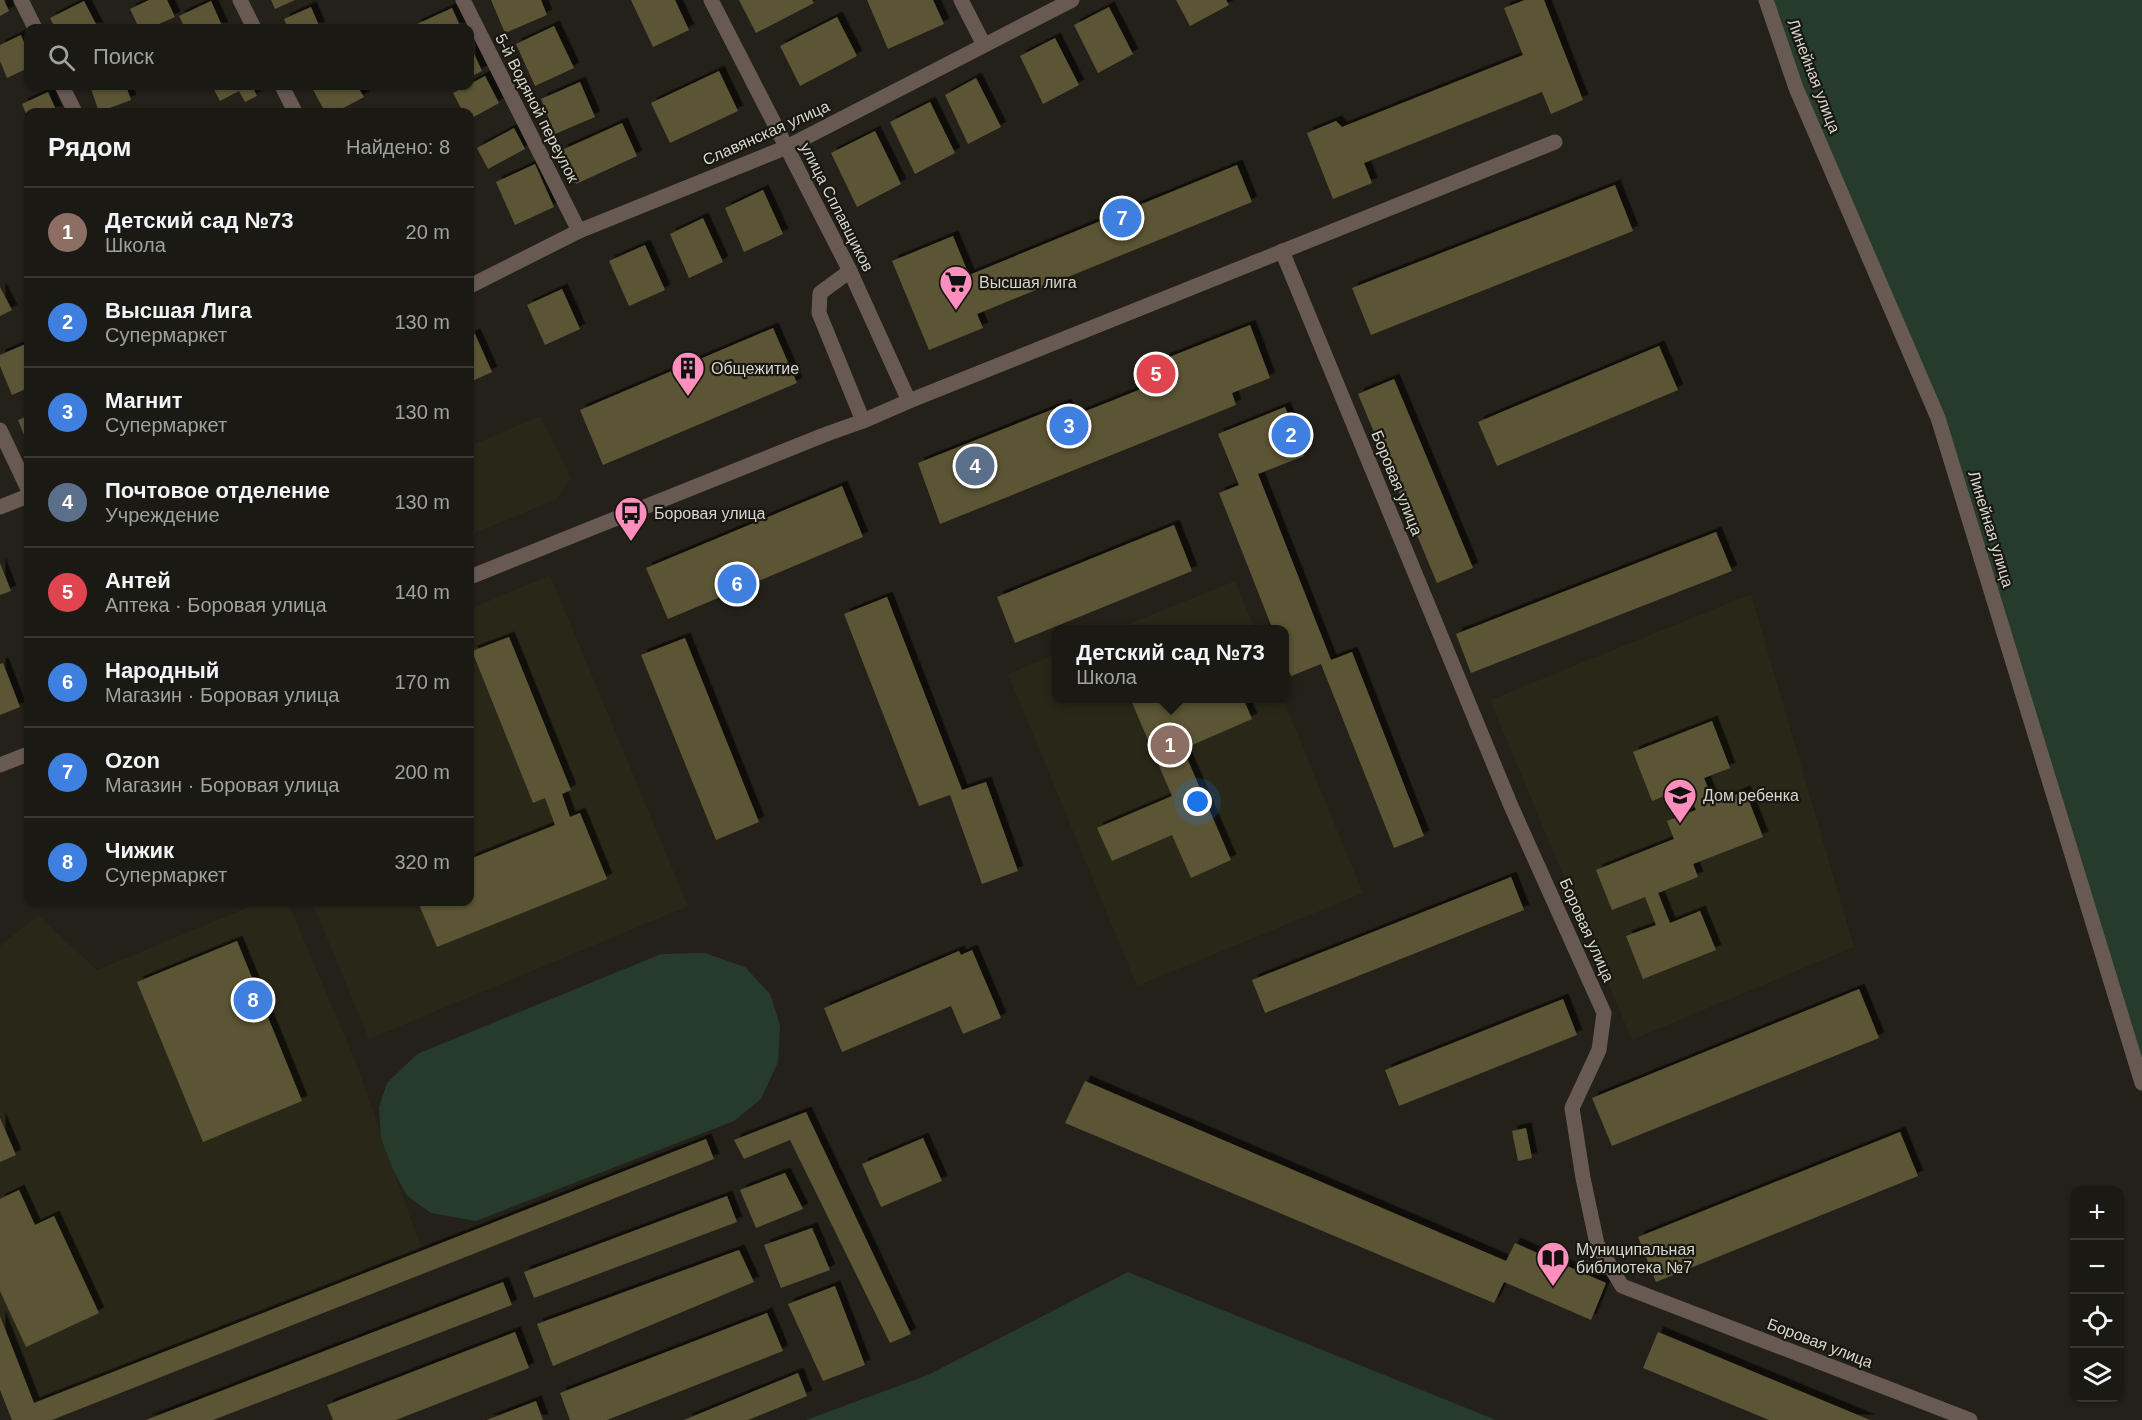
<!DOCTYPE html>
<html lang="ru">
<head>
<meta charset="utf-8">
<style>
	:root { --surface:#1a1913; --page:#272621; --text:#f1f3f6; --muted:#9fa0a0; --line:#383833; --accent:#fe8ebc }
	body { margin:0; font-family:Helvetica,sans-serif; background:var(--page); color:var(--text) }
	.controls { position:absolute; right:18px; bottom:18px; display:grid; overflow:hidden; border-radius:12px; box-shadow:0 2px 4px #0004 }
	.controls button { width:54px; height:54px; display:grid; place-items:center; padding:0; border:0; border-bottom:2px solid var(--line); background:var(--surface); color:var(--text); font:30px sans-serif }
	.you { position:absolute; left:1198px; top:802px; width:21px; height:21px; margin:-15px; border:4px solid #fff; border-radius:50%; background:#1a73e8; box-shadow:0 0 0 9px #1a73e833 }
	.badge { display:grid; place-items:center; width:39px; height:39px; border-radius:50%; background:var(--accent); color:#fff; font-size:20px; font-weight:700 }
	.pin { position:absolute; translate:-50% -50%; border:3px solid #fff; box-shadow:0 2px 6px #0006 }
	.popup { position:absolute; left:1052px; top:625px; width:237px; height:78px; box-sizing:border-box; display:grid; place-content:center; border-radius:12px; background:var(--surface); filter:drop-shadow(0 2px 4px #0005); font-size:20px; white-space:nowrap; color:var(--muted) }
	.popup b { font-size:22px; color:var(--text) }
	.popup::after { content:''; position:absolute; left:50%; top:100%; margin-left:-12px; border:12px solid transparent; border-top-color:var(--surface) }
	.list { margin:0; padding:0; list-style:none }
	h2 { display:flex; justify-content:space-between; align-items:center; height:78px; margin:0; padding:0 24px; font-size:26px }
	h2 small { font-size:20px; font-weight:400; color:var(--muted) }
	.list li { display:grid; grid-template-columns:39px 1fr auto; gap:18px; align-items:center; box-sizing:border-box; height:90px; padding:0 24px; border-top:2px solid var(--line) }
	.list b { display:block; font-size:22px; white-space:nowrap }
	.list p { margin:0; font-size:20px; white-space:nowrap; color:var(--muted) }
	.list em { font-size:20px; font-style:normal; color:var(--muted) }
	.icon { flex:none; width:33px; height:33px; fill:none; stroke:currentColor; stroke-width:2; stroke-linecap:round; stroke-linejoin:round }
	.map { position:relative; flex:none; width:2142px; height:1420px; overflow:hidden }
	.search { position:absolute; background:var(--surface); box-shadow:0 2px 4px #0004; left:24px; top:24px; width:450px; height:66px; display:flex; align-items:center; gap:15px; box-sizing:border-box; padding:0 21px; border-radius:12px; color:var(--muted); font-size:22px }
	.panel { position:absolute; background:var(--surface); box-shadow:0 2px 4px #0004; left:24px; top:108px; width:450px; height:798px; border-radius:12px }
	.map>svg:first-child { display:block }
	.built { fill:#292718 }
	.green { fill:#263b2b }
	.building { fill:#5b5535; filter:url(#shadow) }
	.lines { fill:none; stroke-linecap:round; stroke-linejoin:round }
	.street { stroke:#685a53; stroke-width:15 }
	.labels { text-anchor:middle; dominant-baseline:central; stroke-width:4.5; stroke-linejoin:round; paint-order:stroke }
	.street-label { font-size:16px; fill:#d6d5cf; stroke:#191810 }
	.poi-label { font-size:16px; fill:#d6d5cf; stroke:#191810; text-anchor:start }
</style>
</head>
<body>
<div class="map">
<svg width="2142" height="1420" viewBox="0 0 2142 1420">
	<defs>
		<filter id="shadow"><feDropShadow dx="5.5" dy="-5.5" stdDeviation="0" flood-color="#0009"/></filter>
	</defs>
	<rect width="100%" height="100%" fill="#232119"/>
	<g class="built">
		<path d="M540,416L571,478L557,499L470,535V446Z"/>
		<path d="M550,575L688,906L369,1039L312,902H470V609Z"/>
		<path d="M1235,581L1255,629H1116Z"/>
		<path d="M1751,594L1854,947L1632,1040L1490,700Z"/>
		<path d="M1056,654V698L1283,699L1363,893L1137,986L1008,674Z"/>
		<path d="M261,902H288L358,1068L422,1251L34,1403L0,1315V946L38,915L97,970Z"/>
	</g>
	<g class="green">
		<path d="M1766,0H2142V1083L1938,418Z"/>
		<path d="M705,953L745,967L770,994L780,1025L778,1062L761,1099L734,1121L476,1221L431,1213L407,1196L393,1170L381,1138L379,1107L387,1083L417,1054L661,954Z"/>
		<path d="M1128,1272L1496,1420H806L928,1375Z"/>
	</g>
	<g class="building">
		<path d="M0,0H4L9,11L0,16Z"/>
		<path d="M149,0H167L175,17L150,28H139L130,9Z"/>
		<path d="M271,0H295L275,9Z"/>
		<path d="M491,0H541L547,15L505,33Z"/>
		<path d="M631,0H675L689,30L653,47Z"/>
		<path d="M739,0H812L814,3L756,33Z"/>
		<path d="M867,0H933L944,24L888,49Z"/>
		<path d="M1176,0H1226L1229,5L1190,26Z"/>
		<path d="M1525,0H1544L1583,100L1551,114L1542,92L1364,163L1372,183L1333,199L1307,133L1336,121L1342,127L1523,55L1504,8Z"/>
		<path d="M84,1L98,28H55L50,18Z"/>
		<path d="M211,1L223,28H185L179,16Z"/>
		<path d="M311,7L320,28H288L284,19Z"/>
		<path d="M1109,7L1133,54L1098,73L1074,25Z"/>
		<path d="M452,8L461,28H417L415,25Z"/>
		<path d="M837,17L857,56L800,86L780,46Z"/>
		<path d="M554,26L574,68L535,86L516,44Z"/>
		<path d="M21,35L28,52V68L7,78L0,61V45Z"/>
		<path d="M1055,38L1079,85L1043,104L1020,56Z"/>
		<path d="M470,45L482,71L470,77Z"/>
		<path d="M719,71L738,111L670,143L651,103Z"/>
		<path d="M485,76L499,103L470,119V112H463L453,93Z"/>
		<path d="M976,78L1001,127L968,144L945,95Z"/>
		<path d="M580,82L595,117L555,134L541,99Z"/>
		<path d="M90,86H126L131,100L99,112Z"/>
		<path d="M212,86H252L257,96L245,102L239,91L220,101Z"/>
		<path d="M311,86H357L364,97L336,112H325Z"/>
		<path d="M48,92L57,112H28V118L22,104Z"/>
		<path d="M930,102L955,153L915,174L890,122Z"/>
		<path d="M622,123L637,156L576,184L562,150Z"/>
		<path d="M514,128L525,149L488,169L477,148Z"/>
		<path d="M875,131L901,184L857,207L831,153Z"/>
		<path d="M535,164L554,207L515,225L496,182Z"/>
		<path d="M1237,165L1252,202L977,314L983,328L929,350L892,261L953,236L969,275Z"/>
		<path d="M1615,185L1633,231L1371,335L1352,288Z"/>
		<path d="M763,190L783,234L744,252L725,208Z"/>
		<path d="M703,218L723,262L689,278L670,234Z"/>
		<path d="M645,245L665,290L629,306L609,261Z"/>
		<path d="M0,287L12,310L0,316Z"/>
		<path d="M562,289L580,329L545,345L527,305Z"/>
		<path d="M1250,325L1270,378L1232,393L1236,405L940,524L918,463L1066,404L1071,417L1146,387L1139,369Z"/>
		<path d="M773,328L797,383L603,465L580,410Z"/>
		<path d="M475,334L492,372L470,382V336Z"/>
		<path d="M28,343V388L12,395L0,366V355Z"/>
		<path d="M1659,346L1678,390L1497,466L1478,422Z"/>
		<path d="M1394,379L1473,568L1437,583L1358,394Z"/>
		<path d="M1285,407L1304,456L1258,474L1331,660L1352,652L1424,836L1394,848L1321,664L1291,676L1284,658V630H1273L1219,493L1239,485L1218,434Z"/>
		<path d="M28,416V445L18,420Z"/>
		<path d="M842,486L863,537L668,619L646,568Z"/>
		<path d="M1174,525L1192,571L1015,643L997,597Z"/>
		<path d="M1716,532L1732,571L1471,673L1456,634Z"/>
		<path d="M0,563L11,591L0,595Z"/>
		<path d="M887,597L962,790L986,782L1018,871L982,884L950,795L919,806L844,614Z"/>
		<path d="M509,637L571,790L562,794L570,817L580,813L607,879L437,947L418,902H470V859L555,825L545,798L533,803L472,651Z"/>
		<path d="M685,638L759,822L716,840L641,655Z"/>
		<path d="M3,663L20,707L0,715V664Z"/>
		<path d="M1130,698H1171L1174,705L1188,698H1243L1252,719L1183,749L1231,860L1191,878L1172,835L1112,861L1097,828L1172,796Z"/>
		<path d="M1712,721L1730,768L1704,778L1714,803L1745,791L1763,837L1693,864L1698,877L1658,893L1670,923L1700,911L1716,950L1643,979L1626,936L1656,925L1645,897L1612,910L1596,870L1674,839L1667,821L1696,810L1687,787L1652,801L1633,752Z"/>
		<path d="M1511,877L1524,910L1265,1013L1252,980Z"/>
		<path d="M237,941L302,1101L203,1142L137,982Z"/>
		<path d="M972,950L1001,1018L963,1034L951,1006L842,1052L824,1008L959,951L961,955Z"/>
		<path d="M1859,989L1879,1038L1612,1146L1592,1098Z"/>
		<path d="M1563,999L1577,1035L1399,1106L1385,1070Z"/>
		<path d="M1085,1081L1506,1261L1515,1243L1606,1283L1591,1320L1504,1282L1494,1303L1065,1123Z"/>
		<path d="M806,1112L911,1334L890,1343L790,1140L744,1159L734,1140Z"/>
		<path d="M0,1118L16,1155L0,1162Z"/>
		<path d="M1526,1128L1532,1158L1518,1161L1512,1131Z"/>
		<path d="M1900,1132L1918,1176L1656,1282L1638,1237Z"/>
		<path d="M923,1138L942,1181L881,1207L862,1164Z"/>
		<path d="M706,1139L714,1159L52,1420H12L0,1390V1316L34,1403Z"/>
		<path d="M785,1173L803,1209L756,1228L740,1190Z"/>
		<path d="M19,1190L35,1225L54,1216L99,1313L26,1347L0,1291V1199Z"/>
		<path d="M727,1196L737,1222L534,1298L524,1272Z"/>
		<path d="M812,1228L830,1270L781,1288L764,1245Z"/>
		<path d="M739,1250L754,1282L553,1366L537,1324Z"/>
		<path d="M503,1282L512,1305L213,1420H146Z"/>
		<path d="M835,1286L865,1365L823,1381L788,1304Z"/>
		<path d="M767,1313L783,1351L607,1420H570L560,1393Z"/>
		<path d="M515,1332L529,1368L396,1420H333L327,1405Z"/>
		<path d="M1658,1332L1870,1420H1769L1643,1368Z"/>
		<path d="M798,1373L807,1396L748,1420H684Z"/>
		<path d="M536,1401L543,1420H487Z"/>
	</g>
	<g class="lines">
		<g class="street">
			<path d="M21,0L35,28"/>
			<path d="M240,0L254,28"/>
			<path d="M463,0L579,231"/>
			<path d="M711,0L850,271L909,401"/>
			<path d="M961,0L984,45"/>
			<path d="M1766,0L1796,88L1938,418L2142,1083"/>
			<path d="M62,86L75,112"/>
			<path d="M282,86L295,112"/>
			<path d="M1282,251L1511,806L1604,1013L1599,1050L1572,1108L1583,1178L1597,1244L1622,1286L1970,1420"/>
			<path d="M850,271L820,293L819,313L863,421"/>
			<path d="M470,286L579,231L787,147L1072,0"/>
			<path d="M0,430L28,489"/>
			<path d="M0,507L28,496"/>
			<path d="M470,577L824,435L863,421L909,401L1555,142"/>
			<path d="M0,765L28,754"/>
		</g>
	</g>
	<defs>
		<symbol id="supermarket-pin" viewBox="-11 -11 22 30"><path d="M0 17L-7.5 6A9.5 9.5 0 1 1 7.5 6Z" fill="#fe8ebc" stroke="#191810"/><path d="M-6-5.5h2.5l.6 2H6L4.5 2H-2.5L-4.4-4H-6ZM-1.5 3.2a1.3 1.3 0 1 0 .1 0ZM3 3.2a1.3 1.3 0 1 0 .1 0Z" fill="#111"/></symbol>
		<symbol id="building-pin" viewBox="-11 -11 22 30"><path d="M0 17L-7.5 6A9.5 9.5 0 1 1 7.5 6Z" fill="#fe8ebc" stroke="#191810"/><path d="M-4-6H4V6H1V3H-1V6H-4ZM-2.5-4.3h1.7v1.8h-1.7ZM.8-4.3h1.7v1.8H.8ZM-2.5-1h1.7V.8h-1.7ZM.8-1h1.7V.8H.8Z" fill="#111"/></symbol>
		<symbol id="bus-pin" viewBox="-11 -11 22 30"><path d="M0 17L-7.5 6A9.5 9.5 0 1 1 7.5 6Z" fill="#fe8ebc" stroke="#191810"/><path d="M-5-6H5V4H4V6H2V4H-2V6H-4V4H-5ZM-3.5-4V0h7V-4ZM-3.5 1.2v1.5H-2V1.2ZM2 1.2v1.5H3.5V1.2Z" fill="#111"/></symbol>
		<symbol id="school-pin" viewBox="-11 -11 22 30"><path d="M0 17L-7.5 6A9.5 9.5 0 1 1 7.5 6Z" fill="#fe8ebc" stroke="#191810"/><path d="M0-5L7-2L0 1L-7-2ZM-4 1L0 2.5L4 1V4Q0 6-4 4Z" fill="#111"/></symbol>
		<symbol id="library-pin" viewBox="-11 -11 22 30"><path d="M0 17L-7.5 6A9.5 9.5 0 1 1 7.5 6Z" fill="#fe8ebc" stroke="#191810"/><path d="M-6-4Q-3-5.5-.7-3.5V5Q-3 3-6 4ZM6-4Q3-5.5 .7-3.5V5Q3 3 6 4Z" fill="#111"/></symbol>
	</defs>
	<g fill-rule="evenodd">
		<use href="#supermarket-pin" x="937" y="263" width="38" height="52"/>
		<use href="#building-pin" x="669" y="349" width="38" height="52"/>
		<use href="#bus-pin" x="612" y="494" width="38" height="52"/>
		<use href="#school-pin" x="1661" y="776" width="38" height="52"/>
		<use href="#library-pin" x="1534" y="1239" width="38" height="52"/>
	</g>
	<g class="labels">
		<g class="street-label">
			<text transform="translate(1814 76) rotate(69)">Линейная улица</text>
			<text transform="translate(537 108) rotate(63)">5-й Водяной переулок</text>
			<text transform="translate(766 133) rotate(-24)">Славянская улица</text>
			<text transform="translate(837 207) rotate(63)">улица Сплавщиков</text>
			<text transform="translate(1397 483) rotate(68)">Боровая улица</text>
			<text transform="translate(1991 529) rotate(73)">Линейная улица</text>
			<text transform="translate(1587 930) rotate(66)">Боровая улица</text>
			<text transform="translate(1820 1343) rotate(21)">Боровая улица</text>
		</g>
		<g class="poi-label">
			<text x="979" y="282">Высшая лига</text>
			<text x="711" y="368">Общежитие</text>
			<text x="654" y="513">Боровая улица</text>
			<text x="1703" y="795">Дом ребенка</text>
			<text x="1576" y="1249">Муниципальная<tspan x="1576" dy="18">библиотека №7</tspan></text>
		</g>
	</g>
</svg>
<div class="controls">
<button>+</button>
<button>−</button>
<button><svg class="icon" aria-label="locate" viewBox="0 0 24 24"><circle cx="12" cy="12" r="6"/><path d="M12 2v4M12 18v4M2 12h4M18 12h4"/></svg></button>
<button><svg class="icon" aria-label="layers" viewBox="0 0 24 24"><path d="M12 4l9 5-9 5-9-5zM3 14l9 5 9-5"/></svg></button>
</div>
<div class="you"></div>
<div class="pin badge" style="left:1170px;top:745px;background:#8d6e63">1</div>
<div class="popup"><b>Детский сад №73</b>Школа</div>
<div class="pin badge" style="left:1291px;top:435px;background:#3f7fe0">2</div>
<div class="pin badge" style="left:1069px;top:426px;background:#3f7fe0">3</div>
<div class="pin badge" style="left:975px;top:466px;background:#5c6f8a">4</div>
<div class="pin badge" style="left:1156px;top:374px;background:#e0444e">5</div>
<div class="pin badge" style="left:737px;top:584px;background:#3f7fe0">6</div>
<div class="pin badge" style="left:1122px;top:218px;background:#3f7fe0">7</div>
<div class="pin badge" style="left:253px;top:1000px;background:#3f7fe0">8</div>
<div class="search"><svg class="icon" aria-label="search" viewBox="0 0 24 24"><circle cx="10" cy="10" r="6"/><path d="M15 15l6 6"/></svg>Поиск</div>
<section class="panel">
<h2>Рядом<small>Найдено: 8</small></h2>
<ul class="list">
<li><span class="badge" style="background:#8d6e63">1</span><div><b>Детский сад №73</b><p>Школа</p></div><em>20 m</em></li>
<li><span class="badge" style="background:#3f7fe0">2</span><div><b>Высшая Лига</b><p>Супермаркет</p></div><em>130 m</em></li>
<li><span class="badge" style="background:#3f7fe0">3</span><div><b>Магнит</b><p>Супермаркет</p></div><em>130 m</em></li>
<li><span class="badge" style="background:#5c6f8a">4</span><div><b>Почтовое отделение</b><p>Учреждение</p></div><em>130 m</em></li>
<li><span class="badge" style="background:#e0444e">5</span><div><b>Антей</b><p>Аптека · Боровая улица</p></div><em>140 m</em></li>
<li><span class="badge" style="background:#3f7fe0">6</span><div><b>Народный</b><p>Магазин · Боровая улица</p></div><em>170 m</em></li>
<li><span class="badge" style="background:#3f7fe0">7</span><div><b>Ozon</b><p>Магазин · Боровая улица</p></div><em>200 m</em></li>
<li><span class="badge" style="background:#3f7fe0">8</span><div><b>Чижик</b><p>Супермаркет</p></div><em>320 m</em></li>
</ul>
</section>
</div>
</body>
</html>
